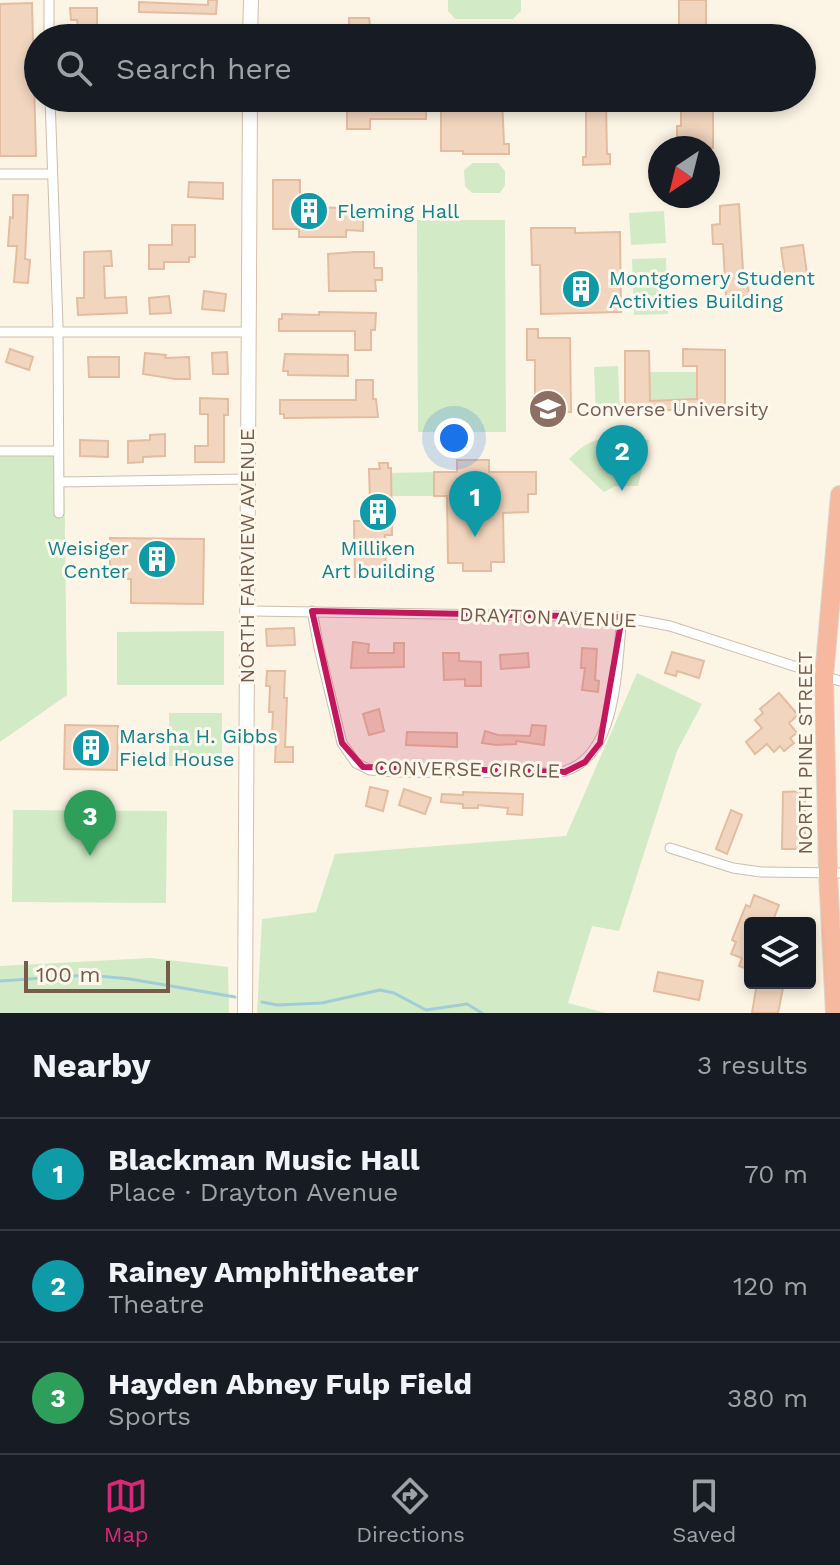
<!DOCTYPE html>
<html lang="en">
<head>
<meta charset="utf-8">
<style>
	:root { --surface:#171b24; --page:#20242c; --text:#f1f3f6; --muted:#9ea1a6; --line:#363941; --accent:#db2777 }
	body { margin:0; font-family:"Work Sans",sans-serif; background:var(--page); color:var(--text) }
	.controls { position:absolute; right:24px; bottom:24px; display:grid; overflow:hidden; border-radius:8px; box-shadow:0 4px 12px #0003 }
	.controls button { width:72px; height:72px; display:grid; place-items:center; padding:0; border:0; border-bottom:2px solid var(--line); background:var(--surface); color:var(--text); font:40px sans-serif }
	.compass { position:absolute; left:648px; top:136px; width:72px; height:72px; border-radius:50%; background:var(--surface); box-shadow:0 4px 12px #0003; rotate:215deg }
	.scale { position:absolute; left:24px; bottom:20px; width:146px; box-sizing:border-box; padding-left:8px; border:4px solid #765c4b; border-top:0; font-size:22px; line-height:28px; white-space:nowrap; color:#765c4b; -webkit-text-stroke:6px #fff8ed; paint-order:stroke }
	.you { position:absolute; left:454px; top:438px; width:28px; height:28px; margin:-20px; border:6px solid #fff; border-radius:50%; background:#1a73e8; box-shadow:0 0 0 12px #1a73e833 }
	.badge { display:grid; place-items:center; width:52px; height:52px; border-radius:50%; background:var(--accent); color:#fff; font-size:26px; font-weight:700 }
	.pin { position:absolute; translate:-50% -66px; filter:drop-shadow(0 2px 4px #0008) }
	.pin::after { content:''; position:absolute; top:42px; width:28px; height:24px; background:inherit; clip-path:polygon(0 0,100% 0,50% 100%) }
	.list { margin:0; padding:0; list-style:none }
	h2 { display:flex; justify-content:space-between; align-items:center; height:104px; margin:0; padding:0 32px; font-size:34px }
	h2 small { font-size:26px; font-weight:400; color:var(--muted) }
	.list li { display:grid; grid-template-columns:52px 1fr auto; gap:24px; align-items:center; box-sizing:border-box; height:112px; padding:0 32px; border-top:2px solid var(--line) }
	.list b { display:block; font-size:30px; white-space:nowrap }
	.list p { margin:0; font-size:26px; white-space:nowrap; color:var(--muted) }
	.list em { font-size:26px; font-style:normal; color:var(--muted) }
	.icon { flex:none; width:44px; height:44px; fill:none; stroke:currentColor; stroke-width:2; stroke-linecap:round; stroke-linejoin:round }
	.map { position:relative; flex:none; width:840px; height:1013px; overflow:hidden }
	.search { position:absolute; background:var(--surface); box-shadow:0 4px 12px #0003; left:24px; right:24px; top:24px; height:88px; display:flex; align-items:center; gap:20px; box-sizing:border-box; padding:0 28px; border-radius:44px; color:var(--muted); font-size:30px }
	.sheet { height:440px; background:var(--surface) }
	nav { display:flex; justify-content:space-around; align-items:center; box-sizing:border-box; height:112px; border-top:2px solid var(--line); background:var(--surface); font-size:22px; color:var(--muted) }
	nav a { display:grid; justify-items:center; gap:4px }
	nav .on { color:var(--accent) }
	.map>svg:first-child { display:block }
	.green { fill:#d2eac5 }
	.lines { fill:none; stroke-linecap:round; stroke-linejoin:round }
	.stream { stroke:#a1cdd8; stroke-width:3 }
	.building { fill:#f2d5be; stroke:#e4bc9f; stroke-width:2 }
	.street-casing { stroke:#cebdad; stroke-width:11 }
	.secondary-casing { stroke:#d3bfad; stroke-width:16 }
	.highway-casing { stroke:#dbd5d0; stroke-width:20 }
	.street { stroke:#fff; stroke-width:9 }
	.secondary { stroke:#fff; stroke-width:14 }
	.highway { stroke:#f6b89e; stroke-width:18 }
	.marked { fill:#c2185b; fill-opacity:0.2; stroke:#c2185b; stroke-width:6; stroke-linejoin:round }
	.labels { text-anchor:middle; dominant-baseline:central; stroke-width:6; stroke-linejoin:round; paint-order:stroke }
	.culture-label { font-size:20px; fill:#0d838f; stroke:#fff8ed; text-anchor:start }
	.education-label { font-size:20px; fill:#785e54; stroke:#fff8ed; text-anchor:start }
	.street-label { font-size:20px; fill:#765c4b; stroke:#fff8ed }
</style>
</head>
<body>
<div class="map">
<svg width="840" height="1013" viewBox="0 0 840 1013">
	<rect width="100%" height="100%" fill="#fcf5e6"/>
	<g class="green">
		<path d="M448,0H521V11L513,19H455L448,11Z"/>
		<path d="M473,163H498L505,171V185L500,193H472L465,186L464,170Z"/>
		<path d="M664,211L666,243L631,245L629,213Z"/>
		<path d="M417,220H505L506,432H418Z"/>
		<path d="M666,258L668,314L634,315L632,259Z"/>
		<path d="M618,366L620,414L596,415L594,367Z"/>
		<path d="M650,372H697V399L650,401Z"/>
		<path d="M623,436L649,440L638,486H615L604,492L569,459C587,441 597,438 623,436Z"/>
		<path d="M64,453L67,695L0,742V454Z"/>
		<path d="M434,472V496H391V473Z"/>
		<path d="M224,631V685H117V632Z"/>
		<path d="M637,673L702,704L677,751L619,931L592,926L568,1003L606,1013H257L262,919L316,912L335,854L566,836Z"/>
		<rect x="169" y="713" width="53" height="53"/>
		<path d="M13,810L167,811L166,903L12,902Z"/>
		<path d="M151,958L228,967L229,1013H0V966Z"/>
	</g>
	<g class="lines">
		<g class="stream">
			<path d="M0,981L88,975L130,979L235,997"/>
			<path d="M262,1002L277,1005L322,1003L380,990L394,993L426,1010L467,1004L482,1013"/>
		</g>
	</g>
	<g class="building">
		<path d="M208,0H217L216,14L139,12V2L208,5Z"/>
		<rect x="679" y="0" width="27" height="28"/>
		<path d="M32,3L36,156H0V4Z"/>
		<path d="M70,8H97V29L100,28L101,38H80L77,20H71Z"/>
		<path d="M349,18H369L372,38H349Z"/>
		<path d="M347,98H426V119H370V129H347Z"/>
		<path d="M441,98H502L504,144H509V154H463V151H441Z"/>
		<path d="M681,99L713,100V148H677V126H681Z"/>
		<path d="M606,103L607,154H610V164L583,165V157H586V104Z"/>
		<path d="M273,180H300V207L346,208V214H363V231L346,230V237H299V229H273Z"/>
		<path d="M189,182L223,183V199L188,197Z"/>
		<path d="M13,195H28L25,259L30,260L28,283L14,282L17,246H8L10,217L13,218Z"/>
		<path d="M739,204L743,271H747L749,296L726,297L723,244H713L712,225L720,224V206Z"/>
		<path d="M172,225H195V257H189V262H164V269H149V245H172Z"/>
		<path d="M531,228H575V233L620,232L621,312L541,314L540,265H532Z"/>
		<path d="M803,245L807,274L785,277L781,248Z"/>
		<path d="M111,251L112,266H104L105,298L126,297L127,313L78,315L77,298H84V252Z"/>
		<path d="M355,252H374V268H382V280H375L376,291H329L328,254Z"/>
		<path d="M204,291L226,294L224,311L202,309Z"/>
		<path d="M169,296L171,313L150,314L149,298Z"/>
		<path d="M319,312L376,313L375,330H371V350H355V331H279V319H282V314L319,315Z"/>
		<path d="M527,329H538V338H570L571,412L535,413V360H527Z"/>
		<path d="M10,349L33,357L29,370L6,362Z"/>
		<path d="M683,349L725,350V410H625V351H649L650,401L697,399V366H683Z"/>
		<path d="M227,352L228,374H213L212,353Z"/>
		<path d="M145,353L166,355L165,358L189,357L190,379H175L143,374Z"/>
		<path d="M285,354L348,355V376L288,375V371H283Z"/>
		<path d="M88,357H119V377H89Z"/>
		<path d="M356,380H373V399H376L378,417L284,418V414H280V400H356Z"/>
		<path d="M200,398L228,399V415H224V462H195V446H208V414H200Z"/>
		<path d="M165,434V456L143,457V462L128,463V441L150,440V435Z"/>
		<path d="M80,440L108,441V457L80,456Z"/>
		<path d="M457,460H489V472H536V494H528V512L503,513L504,562H491V571H463V563H448L447,496H434V472H457Z"/>
		<path d="M379,463H388V468H391L392,535H385L386,577H355L354,521H364V503H370L369,469H380Z"/>
		<path d="M110,538L204,539L203,604L131,603V579H110Z"/>
		<path d="M294,628L295,645L267,646L266,629Z"/>
		<path d="M353,642L369,644L368,653H394V643H404V667L351,668Z"/>
		<path d="M582,648L597,649L595,680L599,681L598,692L582,690L585,668H581Z"/>
		<path d="M672,652L704,661L699,678L677,671L676,676L665,673Z"/>
		<path d="M443,653H459V661L481,662V686H465V679L444,680Z"/>
		<path d="M528,653L529,667L501,669L500,655Z"/>
		<path d="M267,671H285L284,698H287L285,747H293V762H275L276,737L272,736L273,712H269L270,686H266Z"/>
		<path d="M779,693L798,715L789,723L797,733L790,738L794,743L784,751L780,746L774,752L767,744L755,754L746,742L762,728L755,720L763,713L760,709Z"/>
		<path d="M379,709L384,731L369,735L363,714Z"/>
		<path d="M65,725L118,726L117,770L64,769Z"/>
		<path d="M532,725L546,726L544,745L516,741V744L496,745L482,743L485,731L498,735L530,736Z"/>
		<path d="M407,732L457,733V747L406,745Z"/>
		<path d="M370,787L388,791L383,811L366,806Z"/>
		<path d="M404,789L431,798L425,814L399,805Z"/>
		<path d="M805,791V849H782L783,792Z"/>
		<path d="M463,792L523,794L522,815L507,814L508,808L478,805V808H463V804L441,802L442,794L463,795Z"/>
		<path d="M731,810L742,815L727,854L716,849Z"/>
		<path d="M754,895L779,905L772,923H750V970L739,966L742,958L731,954L736,942L732,940L746,905L750,907Z"/>
		<path d="M658,972L703,981L699,1000L654,991Z"/>
		<path d="M757,983L783,988L778,1013H752Z"/>
	</g>
	<g class="lines">
		<defs>
			<g id="street">
				<path d="M49,0V38"/>
				<path d="M50,98L58,326L59,513"/>
				<path d="M0,174H52"/>
				<path d="M0,332H248"/>
				<path d="M0,451H58"/>
				<path d="M59,482L248,479"/>
				<path d="M247,611L622,617L670,626L840,681"/>
				<path d="M312,611L319,648L342,743L356,763L370,770L396,772L554,773C619,767 616,666 622,617"/>
				<path d="M670,848L733,868L761,872L840,873"/>
			</g>
			<g id="secondary">
				<path d="M250,38L251,0"/>
				<path d="M245,1013L250,98"/>
			</g>
			<path id="highway" d="M835,1013L828,873L824,676L840,495"/>
		</defs>
		<use href="#street" class="street-casing"/>
		<use href="#secondary" class="secondary-casing"/>
		<use href="#highway" class="highway-casing"/>
		<use href="#street" class="street"/>
		<use href="#secondary" class="secondary"/>
		<use href="#highway" class="highway"/>
	</g>
	<path class="marked" d="M312,611L622,617L600,743L585,762L565,772L363,767L342,743Z"/>
	<defs>
		<symbol id="building-disc" viewBox="-11 -11 22 22"><circle r="9.5" fill="#0f9aa8" stroke="#fff8ed"/><path d="M-4-6H4V6H1V3H-1V6H-4ZM-2.5-4.3h1.7v1.8h-1.7ZM.8-4.3h1.7v1.8H.8ZM-2.5-1h1.7V.8h-1.7ZM.8-1h1.7V.8H.8Z" fill="#fff"/></symbol>
		<symbol id="university-disc" viewBox="-11 -11 22 22"><circle r="9.5" fill="#8d6e63" stroke="#fff8ed"/><path d="M0-5L7-2L0 1L-7-2ZM-4 1L0 2.5L4 1V4Q0 6-4 4Z" fill="#fff"/></symbol>
	</defs>
	<g fill-rule="evenodd">
		<use href="#building-disc" x="287" y="189" width="44" height="44"/>
		<use href="#building-disc" x="559" y="267" width="44" height="44"/>
		<use href="#university-disc" x="526" y="387" width="44" height="44"/>
		<use href="#building-disc" x="356" y="490" width="44" height="44"/>
		<use href="#building-disc" x="135" y="537" width="44" height="44"/>
		<use href="#building-disc" x="69" y="726" width="44" height="44"/>
	</g>
	<g class="labels">
		<g class="culture-label">
			<text x="337" y="211">Fleming Hall</text>
			<text x="609" y="278">Montgomery Student<tspan x="609" dy="23">Activities Building</tspan></text>
			<text x="129" y="548" text-anchor="end">Weisiger<tspan x="129" dy="23">Center</tspan></text>
			<text x="378" y="548" text-anchor="middle">Milliken<tspan x="378" dy="23">Art building</tspan></text>
			<text x="119" y="736">Marsha H. Gibbs<tspan x="119" dy="23">Field House</tspan></text>
		</g>
		<g class="education-label">
			<text x="576" y="409">Converse University</text>
		</g>
		<g class="street-label">
			<text transform="translate(247 556) rotate(-90)">NORTH FAIRVIEW AVENUE</text>
			<text transform="translate(548 617) rotate(2)">DRAYTON AVENUE</text>
			<text transform="translate(805 753) rotate(-90)">NORTH PINE STREET</text>
			<text transform="translate(467 769) rotate(1)">CONVERSE CIRCLE</text>
		</g>
	</g>
</svg>
<div class="controls">
<button><svg class="icon" aria-label="layers" viewBox="0 0 24 24"><path d="M12 4l9 5-9 5-9-5zM3 14l9 5 9-5"/></svg></button>
</div>
<svg class="compass" viewBox="-18 -18 36 36"><path d="M0-13l5 13h-10z" fill="#e53935"/><path d="M0 13l5-13h-10z" fill="#9ea1a6"/></svg>
<div class="scale">100 m</div>
<div class="you"></div>
<div class="pin badge" style="left:475px;top:537px;background:#0f9aa8">1</div>
<div class="pin badge" style="left:622px;top:491px;background:#0f9aa8">2</div>
<div class="pin badge" style="left:90px;top:856px;background:#2e9e5b">3</div>
<div class="search"><svg class="icon" aria-label="search" viewBox="0 0 24 24"><circle cx="10" cy="10" r="6"/><path d="M15 15l6 6"/></svg>Search here</div>
</div>
<section class="sheet">
<h2>Nearby<small>3 results</small></h2>
<ul class="list">
<li><span class="badge" style="background:#0f9aa8">1</span><div><b>Blackman Music Hall</b><p>Place · Drayton Avenue</p></div><em>70 m</em></li>
<li><span class="badge" style="background:#0f9aa8">2</span><div><b>Rainey Amphitheater</b><p>Theatre</p></div><em>120 m</em></li>
<li><span class="badge" style="background:#2e9e5b">3</span><div><b>Hayden Abney Fulp Field</b><p>Sports</p></div><em>380 m</em></li>
</ul>
</section>
<nav>
<a class="on"><svg class="icon" aria-label="map" viewBox="0 0 24 24"><path d="M3 6l6-2 6 2 6-2v14l-6 2-6-2-6 2zM9 4v14M15 6v14"/></svg>Map</a>
<a><svg class="icon" aria-label="directions" viewBox="0 0 24 24"><path d="M12 3l9 9-9 9-9-9zM9 14v-3h6M13 9l2 2-2 2"/></svg>Directions</a>
<a><svg class="icon" aria-label="saved" viewBox="0 0 24 24"><path d="M7 4h10v16l-5-4-5 4z"/></svg>Saved</a>
</nav>
</body>
</html>
